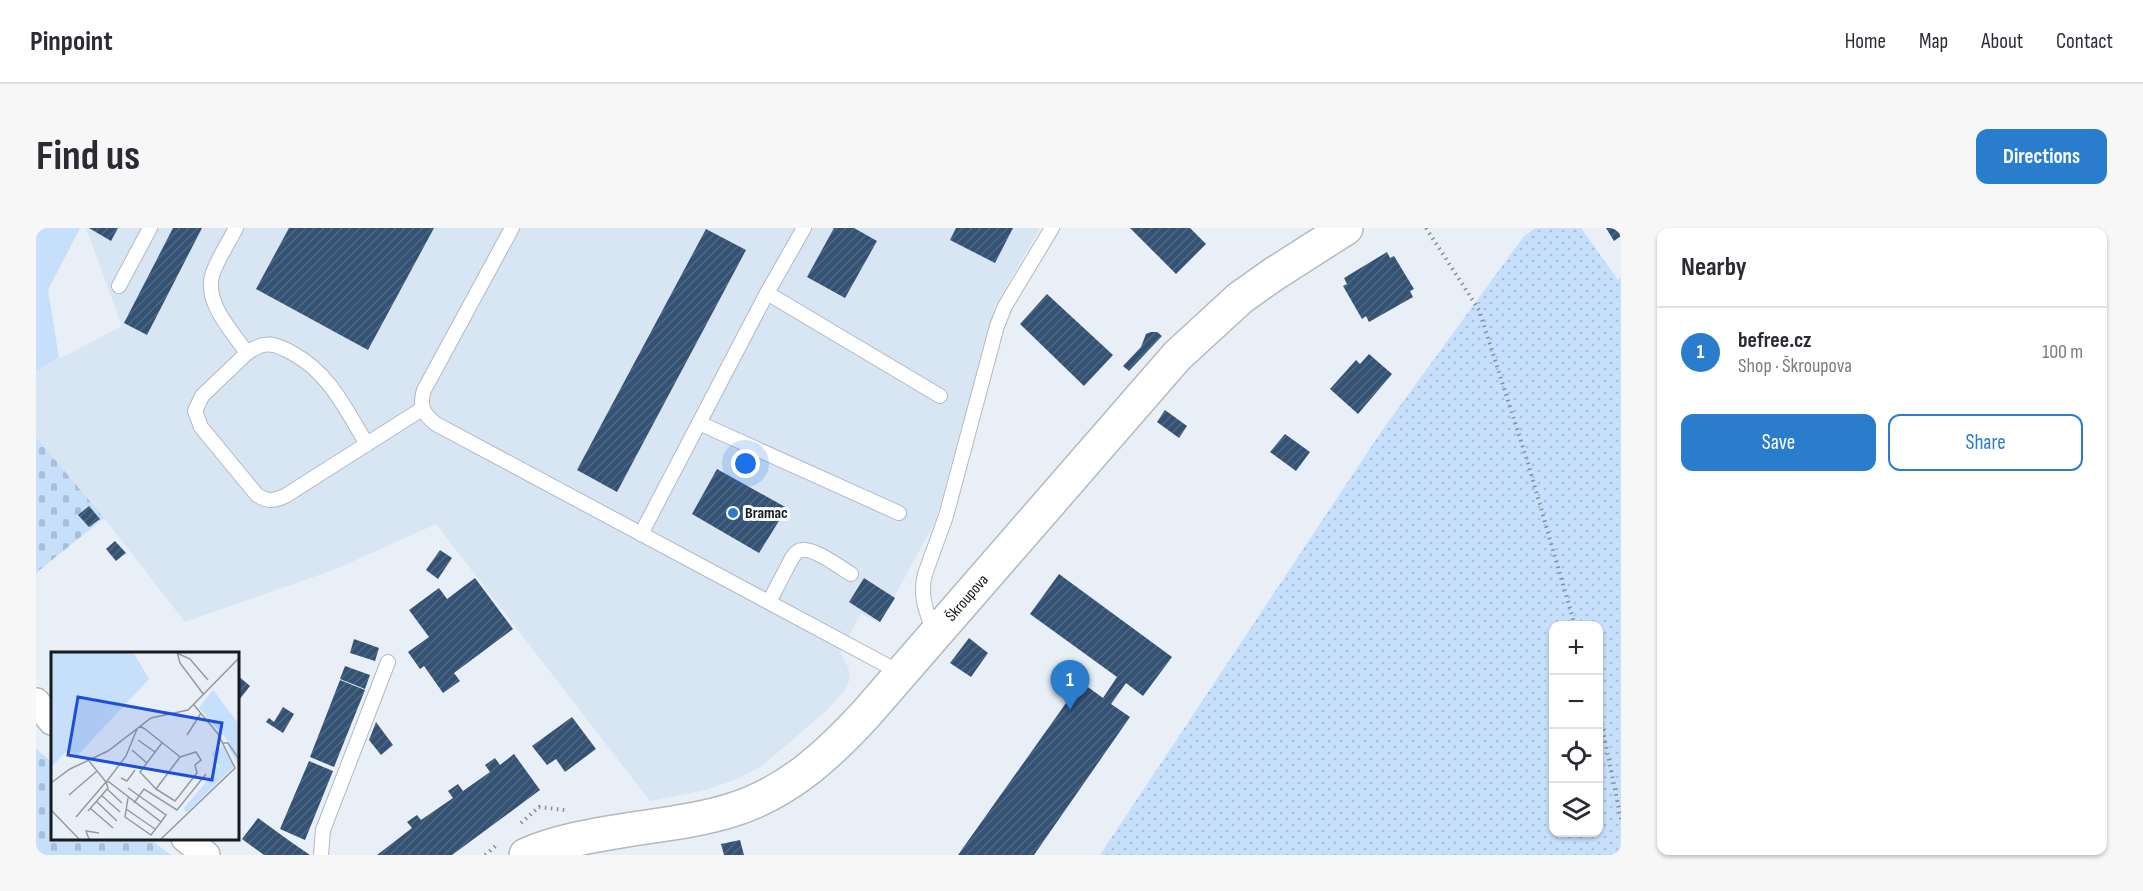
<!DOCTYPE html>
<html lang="en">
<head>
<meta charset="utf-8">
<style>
	:root { --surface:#fff; --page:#f7f7f7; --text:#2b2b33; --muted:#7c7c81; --line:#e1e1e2; --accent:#2a7dcc }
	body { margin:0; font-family:"Sofia Sans Condensed",sans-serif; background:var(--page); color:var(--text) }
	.controls { position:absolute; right:18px; bottom:18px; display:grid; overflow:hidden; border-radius:12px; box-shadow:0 2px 4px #0004 }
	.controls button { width:54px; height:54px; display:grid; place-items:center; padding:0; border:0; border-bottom:2px solid var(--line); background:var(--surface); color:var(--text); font:30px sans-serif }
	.you { position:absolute; left:710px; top:236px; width:21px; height:21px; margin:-15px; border:4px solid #fff; border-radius:50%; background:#1a73e8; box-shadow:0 0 0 9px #1a73e833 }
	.badge { display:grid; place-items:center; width:39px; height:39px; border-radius:50%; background:var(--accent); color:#fff; font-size:20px; font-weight:700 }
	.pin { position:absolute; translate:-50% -50px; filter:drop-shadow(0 2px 3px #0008) }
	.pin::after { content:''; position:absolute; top:32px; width:21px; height:18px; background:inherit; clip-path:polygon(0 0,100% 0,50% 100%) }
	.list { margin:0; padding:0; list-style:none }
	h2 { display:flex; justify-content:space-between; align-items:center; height:78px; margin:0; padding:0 24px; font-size:26px }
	h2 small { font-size:20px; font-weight:400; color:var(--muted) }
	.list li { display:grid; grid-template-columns:39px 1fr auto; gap:18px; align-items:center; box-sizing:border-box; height:90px; padding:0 24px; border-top:2px solid var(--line) }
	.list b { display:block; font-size:22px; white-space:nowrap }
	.list p { margin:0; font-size:20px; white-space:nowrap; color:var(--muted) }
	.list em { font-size:20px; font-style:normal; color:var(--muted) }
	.actions { display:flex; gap:12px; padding:18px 24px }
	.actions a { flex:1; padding:14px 0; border:2px solid var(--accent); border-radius:12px; text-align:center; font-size:21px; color:var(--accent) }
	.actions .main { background:var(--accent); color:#fff }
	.icon { flex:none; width:33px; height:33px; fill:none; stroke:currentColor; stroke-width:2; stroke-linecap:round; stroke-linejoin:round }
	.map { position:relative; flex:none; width:1585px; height:627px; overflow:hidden; border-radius:12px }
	header { display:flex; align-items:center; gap:36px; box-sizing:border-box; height:84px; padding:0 30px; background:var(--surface); border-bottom:2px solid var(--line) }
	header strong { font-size:28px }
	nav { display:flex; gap:33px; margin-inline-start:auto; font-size:21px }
	.intro { display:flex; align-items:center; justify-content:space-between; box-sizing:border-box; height:144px; padding:0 36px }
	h1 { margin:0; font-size:42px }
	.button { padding:15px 27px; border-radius:12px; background:var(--accent); color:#fff; font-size:21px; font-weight:700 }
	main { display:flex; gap:36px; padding:0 36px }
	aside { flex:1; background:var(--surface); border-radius:12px; box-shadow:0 2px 4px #0004 }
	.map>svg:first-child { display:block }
	.built { fill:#d8e5f3 }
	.grass { fill:url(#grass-dots); fill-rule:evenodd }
	.cemetery { fill:url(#cemetery-stones) }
	.garden { fill:#c6dffa }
	.building { fill:url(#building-hatch) }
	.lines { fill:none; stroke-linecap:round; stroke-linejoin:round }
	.lane-casing { stroke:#b2b9c1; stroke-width:16 }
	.street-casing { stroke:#b2b9c1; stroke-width:30 }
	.secondary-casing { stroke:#b2b9c1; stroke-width:36 }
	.path { stroke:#898e94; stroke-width:4; stroke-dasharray:1.5 4.5; stroke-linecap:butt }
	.lane { stroke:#fff; stroke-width:14 }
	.street { stroke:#fff; stroke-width:27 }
	.secondary { stroke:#fff; stroke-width:33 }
	.poi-dot { fill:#2a7dcc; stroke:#f9fcff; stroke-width:2 }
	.labels { text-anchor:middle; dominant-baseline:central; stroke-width:6; stroke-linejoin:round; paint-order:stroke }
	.poi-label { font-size:16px; font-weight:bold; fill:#181b1e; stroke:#f9fcff; text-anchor:start }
	.street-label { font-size:16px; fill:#181b1e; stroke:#f9fcff }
	.inset-road { fill:none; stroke:#959aa0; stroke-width:1.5 }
	.view { fill:#1d4ed8; fill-opacity:0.15; stroke:#1d4ed8; stroke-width:3 }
	.inset-edge { fill:none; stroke:#181b1e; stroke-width:3 }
</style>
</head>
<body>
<header>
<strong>Pinpoint</strong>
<nav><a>Home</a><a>Map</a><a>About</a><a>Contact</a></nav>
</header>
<div class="intro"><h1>Find us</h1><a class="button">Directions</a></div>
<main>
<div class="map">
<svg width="1585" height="627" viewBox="0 0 1585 627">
	<defs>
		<pattern id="grass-dots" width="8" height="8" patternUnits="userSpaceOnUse" patternTransform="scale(1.5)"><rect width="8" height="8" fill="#c6dffa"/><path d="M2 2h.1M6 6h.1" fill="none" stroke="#a9bfd6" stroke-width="1.8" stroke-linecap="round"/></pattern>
		<pattern id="cemetery-stones" width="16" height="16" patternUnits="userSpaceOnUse" patternTransform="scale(1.5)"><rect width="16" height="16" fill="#c6dffa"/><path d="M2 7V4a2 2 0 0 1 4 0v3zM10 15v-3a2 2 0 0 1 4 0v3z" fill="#a9bfd6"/></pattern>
		<pattern id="building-hatch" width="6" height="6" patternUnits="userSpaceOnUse" patternTransform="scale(1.5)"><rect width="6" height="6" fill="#345273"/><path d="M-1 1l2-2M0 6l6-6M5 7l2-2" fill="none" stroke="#4f6782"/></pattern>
	</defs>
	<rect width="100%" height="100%" fill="#e8eff7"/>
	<path class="built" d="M50,0H1004L959,78L900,292L844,395L825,386L804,424L812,439L814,450L810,461L792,481L726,538L701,551L669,562L614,573L400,296L300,341L149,394L68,290L0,209V143L86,98Z"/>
	<path class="grass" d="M1500,0H1545L1582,52L1585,49V627H1064L1345,204L1488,8ZM1518,398H1562V604H1518Z"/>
	<g class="cemetery">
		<path d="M0,209L68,290L0,345Z"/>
		<path d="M0,521L16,534V610L114,611L135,627H0Z"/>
	</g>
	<path class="garden" d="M0,0H44L12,62L23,130L0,143Z"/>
	<g class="building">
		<path d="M53,0H82L75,13Z"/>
		<path d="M137,0H166L111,107L88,95Z"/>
		<path d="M253,0H398L332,122L220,61Z"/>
		<path d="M798,0H818L841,13L809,70L771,49Z"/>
		<path d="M920,0H977L959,35L914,12Z"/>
		<path d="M1094,0H1154L1170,16L1140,46Z"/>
		<path d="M1570,0H1585V8L1578,13Z"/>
		<path d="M670,1L710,22L581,264L541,242Z"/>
		<path d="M1351,24L1354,30L1358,28L1378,61L1374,63L1377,69L1333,94L1330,88L1326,91L1307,58L1311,56L1308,50Z"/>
		<path d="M1011,66L1077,127L1048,158L984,96Z"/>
		<path d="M1115,104H1121L1126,108L1093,143L1087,138L1105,119L1110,106Z"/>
		<path d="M1333,126L1356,146L1322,186L1294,161L1320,132L1324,136Z"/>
		<path d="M1129,182L1151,198L1143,210L1121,194Z"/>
		<path d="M1249,206L1274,224L1260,243L1234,224Z"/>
		<path d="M681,241L751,280L723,325L656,286Z"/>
		<path d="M53,278L64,291L53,299L42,287Z"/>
		<path d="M79,313L90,325L80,333L70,321Z"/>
		<path d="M404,322L416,330L402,351L390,342Z"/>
		<path d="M1023,346L1136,429L1107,468L1090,455L1075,476L1094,489L998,627H922L1045,454L1067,470L1081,449L994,386Z"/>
		<path d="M439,350L477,401L418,445L424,453L407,465L388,438L384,441L372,424L393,409L373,382L403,360L411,371Z"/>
		<path d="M828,350L859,370L844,394L813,374Z"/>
		<path d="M933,410L952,425L935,449L914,435Z"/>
		<path d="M318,411L343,420L339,433L314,425Z"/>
		<path d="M309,438L334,447L329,461L304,451Z"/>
		<path d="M201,447L214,458L203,472L201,470Z"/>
		<path d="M304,452L329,462L298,539L274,529Z"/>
		<path d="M247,479L258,486L247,505L230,494L233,490L238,494Z"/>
		<path d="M536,489L560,521L529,544L520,531L511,537L496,518Z"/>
		<path d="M340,494L357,517L345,527L333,512Z"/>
		<path d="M478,526L504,562L416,627H341L376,600L371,594L381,587L385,592L417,570L412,563L422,556L427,563L454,544L449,537L459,530L464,537Z"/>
		<path d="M273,533L297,543L269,612L244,601Z"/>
		<path d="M222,590L255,614L274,627H228L206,611Z"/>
		<path d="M704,612L708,627H688L685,616Z"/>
	</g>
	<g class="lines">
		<defs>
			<g id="lane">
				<path d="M200,0C193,14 184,27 178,42C165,71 195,102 211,125L166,168L159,183L165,199L221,267C232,274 237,273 249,268L386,181"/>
				<path d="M476,0L388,162C383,178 387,186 400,196L865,445"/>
				<path d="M83,58L114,0"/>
				<path d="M731,65L904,168"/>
				<path d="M211,125C229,112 239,115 258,126C295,147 309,181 331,216"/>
				<path d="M663,195L863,285"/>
				<path d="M605,306L731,65L768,0"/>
				<path d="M733,374L756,330C759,326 761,322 767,322C778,320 805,340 815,346"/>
				<path d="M899,406C891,386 883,368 889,346L910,288L961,98L969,78L1016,0"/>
				<path d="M285,627L287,602L352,434"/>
			</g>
			<g id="street">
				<path d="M0,474L16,493"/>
				<path d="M149,610L170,627"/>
			</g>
			<g id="secondary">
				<path id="s1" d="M490,627C524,612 561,607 597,601C630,596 664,592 696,582C751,565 791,528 829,487L1141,128L1204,70L1238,46L1310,0"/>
			</g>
		</defs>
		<use href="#lane" class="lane-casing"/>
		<use href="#street" class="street-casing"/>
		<use href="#secondary" class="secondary-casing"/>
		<g class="path">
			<path d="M1390,0L1443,82L1491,232L1539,398"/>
			<path d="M1562,478L1585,591"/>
			<path d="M485,595L503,579L529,582"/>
			<path d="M449,627L462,616"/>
		</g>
		<use href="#lane" class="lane"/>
		<use href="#street" class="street"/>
		<use href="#secondary" class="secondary"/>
	</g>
	<circle class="poi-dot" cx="697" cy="285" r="6"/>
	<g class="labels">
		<g class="poi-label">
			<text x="709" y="285">Bramac</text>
		</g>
		<g class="street-label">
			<text stroke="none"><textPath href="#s1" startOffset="532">Škroupova</textPath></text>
		</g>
	</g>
	<g transform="translate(15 424)">
		<rect width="188" height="188" fill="#e8eff7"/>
		<path d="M0,0H82L98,27L26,104L17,98L0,115Z" fill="#c6dffa"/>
		<path d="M162,38L187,71V112L176,94L179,91L148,56ZM172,94L183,114L173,124L160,101Z" fill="#c6dffa"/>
		<path d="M167,114L173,124L135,161L133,156L161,123V116Z" fill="#c6dffa"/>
		<path class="inset-road" d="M126,0L129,11L153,43M126,1L139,7L157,28M89,74L94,77L128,104L129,105L105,137L89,120L111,91M136,83L150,61M87,88L104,100M172,91H177L188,107M81,98L96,111M38,109L55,130H58L110,170L100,183L74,165L77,146M70,126L76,129L84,118M56,129L75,104L86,77M0,131L19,117L57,99L100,66L137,58L188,6M77,136L115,163L110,170M56,137L71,151M105,137L124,149L146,121L144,113L150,108L145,100L129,105M18,143L46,119M50,143L69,160M45,149L66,169M83,151L93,137L126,158L155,122M39,156L62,176M75,157L104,177M0,158L28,187M37,159L57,136L55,130M25,165L55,130M38,187L35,179L48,181M110,187L184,116L167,82L143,53"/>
		<path class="view" d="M27,45L171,71L161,128L17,103Z"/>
		<rect width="188" height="188" class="inset-edge"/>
	</g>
</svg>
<div class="controls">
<button>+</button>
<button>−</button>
<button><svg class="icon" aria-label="locate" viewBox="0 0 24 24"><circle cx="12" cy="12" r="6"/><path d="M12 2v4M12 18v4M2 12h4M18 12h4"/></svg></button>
<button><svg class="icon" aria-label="layers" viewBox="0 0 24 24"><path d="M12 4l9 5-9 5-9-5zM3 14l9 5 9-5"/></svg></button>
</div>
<div class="you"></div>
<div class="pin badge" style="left:1034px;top:482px">1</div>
</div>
<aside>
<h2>Nearby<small></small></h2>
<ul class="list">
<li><span class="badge">1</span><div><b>befree.cz</b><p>Shop · Škroupova</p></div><em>100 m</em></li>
</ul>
<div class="actions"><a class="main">Save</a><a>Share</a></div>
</aside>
</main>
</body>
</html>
